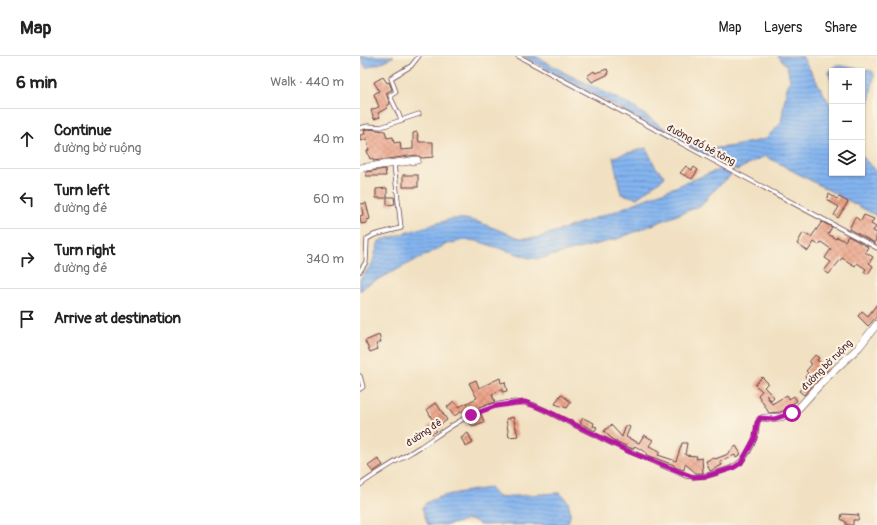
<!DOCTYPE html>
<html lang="en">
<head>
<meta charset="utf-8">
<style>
	:root { --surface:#fff; --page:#f6f6f6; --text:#222; --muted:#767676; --line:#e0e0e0 }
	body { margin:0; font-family:Pangolin,sans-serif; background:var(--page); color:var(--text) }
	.controls { position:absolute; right:12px; top:12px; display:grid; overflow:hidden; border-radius:0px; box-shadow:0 1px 3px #0004 }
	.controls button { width:36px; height:36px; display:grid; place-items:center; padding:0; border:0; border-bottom:1px solid var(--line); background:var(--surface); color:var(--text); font:20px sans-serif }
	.stop { position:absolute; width:12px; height:12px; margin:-9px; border:3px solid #b5179e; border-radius:50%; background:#fff }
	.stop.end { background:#b5179e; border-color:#fff; box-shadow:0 1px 4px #0008 }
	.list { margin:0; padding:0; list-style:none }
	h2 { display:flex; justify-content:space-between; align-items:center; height:52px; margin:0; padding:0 16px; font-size:17px }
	h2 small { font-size:13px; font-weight:400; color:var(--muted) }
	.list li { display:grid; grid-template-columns:26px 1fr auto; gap:12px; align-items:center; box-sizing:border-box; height:60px; padding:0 16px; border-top:1px solid var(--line) }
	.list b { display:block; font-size:15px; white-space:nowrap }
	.list p { margin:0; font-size:13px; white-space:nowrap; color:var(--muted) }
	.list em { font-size:13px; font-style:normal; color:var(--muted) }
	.icon { flex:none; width:22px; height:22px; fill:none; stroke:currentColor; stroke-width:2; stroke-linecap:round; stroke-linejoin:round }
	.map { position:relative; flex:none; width:517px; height:469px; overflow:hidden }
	header { display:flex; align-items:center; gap:24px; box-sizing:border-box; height:56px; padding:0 20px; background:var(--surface); border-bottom:1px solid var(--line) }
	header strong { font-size:19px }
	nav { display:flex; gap:22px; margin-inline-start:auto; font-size:14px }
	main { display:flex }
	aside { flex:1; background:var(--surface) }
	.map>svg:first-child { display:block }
	.water { fill:url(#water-rules); stroke:#676a8e }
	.building { fill:url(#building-cross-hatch) }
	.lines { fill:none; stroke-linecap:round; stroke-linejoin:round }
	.lane-casing { stroke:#633c42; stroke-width:5 }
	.street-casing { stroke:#633c42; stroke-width:8 }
	.lane { stroke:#fff; stroke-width:3.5 }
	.street { stroke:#fff; stroke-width:7 }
	.route { stroke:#b5179e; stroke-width:5 }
	.labels { text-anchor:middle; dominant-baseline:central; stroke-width:4; stroke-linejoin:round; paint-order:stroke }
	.street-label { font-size:10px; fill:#4a1f2b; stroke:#fcf5e5 }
</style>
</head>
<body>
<header>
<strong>Map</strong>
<nav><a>Map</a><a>Layers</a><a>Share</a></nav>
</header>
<main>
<aside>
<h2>6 min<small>Walk · 440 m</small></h2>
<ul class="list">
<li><svg class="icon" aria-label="ahead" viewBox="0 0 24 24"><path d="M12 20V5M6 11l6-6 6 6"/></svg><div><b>Continue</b><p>đường bờ ruộng</p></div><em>40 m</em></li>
<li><svg class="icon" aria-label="left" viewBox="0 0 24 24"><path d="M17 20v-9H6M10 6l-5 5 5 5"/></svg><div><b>Turn left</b><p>đường đê</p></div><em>60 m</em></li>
<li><svg class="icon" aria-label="right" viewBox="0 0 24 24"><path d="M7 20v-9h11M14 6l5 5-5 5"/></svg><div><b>Turn right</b><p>đường đê</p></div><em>340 m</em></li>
<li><svg class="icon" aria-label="arrive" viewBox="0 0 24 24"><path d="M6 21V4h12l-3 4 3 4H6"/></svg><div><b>Arrive at destination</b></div></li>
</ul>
</aside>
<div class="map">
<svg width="517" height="469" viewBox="0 0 517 469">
	<defs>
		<pattern id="water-rules" width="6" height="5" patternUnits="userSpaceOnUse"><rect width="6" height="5" fill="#84b5f0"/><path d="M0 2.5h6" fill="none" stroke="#6e93c3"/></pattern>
		<pattern id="building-cross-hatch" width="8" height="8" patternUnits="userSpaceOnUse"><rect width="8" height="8" fill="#eca287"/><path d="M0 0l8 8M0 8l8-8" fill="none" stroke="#c1836f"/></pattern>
	</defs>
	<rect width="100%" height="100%" fill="#fcf5e5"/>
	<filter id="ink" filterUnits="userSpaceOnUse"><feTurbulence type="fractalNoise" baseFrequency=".025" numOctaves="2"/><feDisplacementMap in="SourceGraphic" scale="8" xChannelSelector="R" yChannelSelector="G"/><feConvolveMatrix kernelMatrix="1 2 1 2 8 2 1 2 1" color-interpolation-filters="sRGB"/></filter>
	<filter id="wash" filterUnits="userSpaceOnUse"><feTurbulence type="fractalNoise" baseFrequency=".012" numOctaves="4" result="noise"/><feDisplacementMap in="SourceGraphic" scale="16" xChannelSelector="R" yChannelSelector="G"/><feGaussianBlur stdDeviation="0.9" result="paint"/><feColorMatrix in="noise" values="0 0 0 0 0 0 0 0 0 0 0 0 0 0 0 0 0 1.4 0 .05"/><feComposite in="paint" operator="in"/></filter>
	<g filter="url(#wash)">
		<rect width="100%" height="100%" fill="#f1e1c2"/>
		<g class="water">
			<path d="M0,0H34L21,7L6,12Z"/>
			<path d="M163,0H175L209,19L269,48L305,73L349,93L374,90L405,83L421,67L426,35L430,24L427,10L418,0H442L472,52V117H502V100L517,117V160L405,100L377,114L360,107Z"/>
			<path d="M477,9L512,15L514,18L504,78H502V15H472V25L468,17Z"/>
			<path d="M286,92L295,110L305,121L277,142L261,138L253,101Z"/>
			<path d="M360,113L371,119L349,139L342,149L257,183L179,203L170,202L117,185L105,184L87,188L7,229L0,235V223L12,208L19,185L91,163H105L118,166L160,182H177L253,156Z"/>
			<path d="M130,432L138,441L199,437C210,443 214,459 206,469H119L116,465L108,464L88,469H68L62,452C66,439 117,434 130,432Z"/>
		</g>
		<g id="blocks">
			<g class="building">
				<path d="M247,13L249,18L232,26L227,20L234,15L235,17Z"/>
				<path d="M23,21L27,27L29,26L32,34L26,37L30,48L26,50L27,52L18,57L20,61L14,63L11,54L19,51L14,38L19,35L14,26Z"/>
				<path d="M8,73L25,75L27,82L33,81L34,87L40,86L41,94L53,93V77L57,76L59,86H73V101L62,102L56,99L13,105V102L10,103L7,95L9,94L7,83L0,85V79L5,78L4,74Z"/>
				<path d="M326,110L332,114L334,111L338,114L332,123L320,117Z"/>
				<path d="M25,113L26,120H6V116Z"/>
				<rect x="43" y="119" width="15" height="12"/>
				<path d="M27,132V141H34L35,148L27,149V142H16V133Z"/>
				<path d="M469,138L477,143L479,141L488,146L478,162L474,159L479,151L467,144Z"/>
				<path d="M6,147L10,163L7,164V167L1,168L0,160L3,159L1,148Z"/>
				<path d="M504,159L514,163L511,168L516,171L513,175L517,177L515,187L489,173L495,161L501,165Z"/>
				<path d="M462,166L472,171L468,178L476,183L477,181L485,185L488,180L508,191L505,196L513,201L509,207L513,210L508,218L504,216L506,213L497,207L495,210L482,202L469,218L464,215L471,206L465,202L471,193L461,186L459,189L454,186L448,195L437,188L443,177L451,181Z"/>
				<path d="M517,248V260L508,270L498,260L502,255L508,260Z"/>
				<path d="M19,279L21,286L16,288L18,293L10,296L5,285Z"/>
				<path d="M455,299L459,302L457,304L468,313L444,339L439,335L448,324L445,321L448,317L446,315L452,308L449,306Z"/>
				<path d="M402,321L408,327L404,331L414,341L411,344L406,339L412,348L427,339L429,343L434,340L437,345L432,348L433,351L420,356L409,357L398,339L402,335L395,329Z"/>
				<path d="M140,322L141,327L145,326L147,335L142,336V333L132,338L135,346L114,354L112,350L94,360L87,351L94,345L99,351L117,342L109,327L116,324L119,332Z"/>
				<path d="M201,338L211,346L207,352L195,348Z"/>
				<path d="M75,347L77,348L87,364L80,369L81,370L75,373L77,375L72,378L68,371L74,367L67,353Z"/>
				<path d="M121,358L124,366L113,370L109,367L108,364Z"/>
				<path d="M153,361L158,380L149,381L146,363Z"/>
				<path d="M223,362L234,367L233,370L237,371L235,375L220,367Z"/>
				<path d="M251,369L262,381L266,369L270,371L266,381L279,387L284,379L293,384L289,390L300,395L298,399L316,405L322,387H327L325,399L337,400L336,403L342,402L343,417H336L325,408L324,414L314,411V409L286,399L287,397L275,390L273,393L253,384L244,375Z"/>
				<path d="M108,377L113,387L106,391L101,382Z"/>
				<path d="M376,390L381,398L376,401L375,399L360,406L362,409L350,415L346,405L354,402L355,403L366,399Z"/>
				<path d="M18,403L23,409L13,416L8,410Z"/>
				<path d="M482,458L499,459L498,464H493V469H486V466L481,463Z"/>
			</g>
		</g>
	</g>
	<g filter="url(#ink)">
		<use href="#blocks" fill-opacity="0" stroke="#633c42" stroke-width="1"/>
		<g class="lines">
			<defs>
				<g id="lane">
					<path d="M158,0L517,192"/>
					<path d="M42,65L30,40L36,36L31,22L51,10L59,0"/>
					<path d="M0,72L8,70L21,71L59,58"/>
					<path d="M0,215L6,206L7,183L14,179L41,172L34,108"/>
					<path d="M0,320L3,331L0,333"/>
					<path d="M0,429C19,415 40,403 60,391C92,370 133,336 174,349L251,387L326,420C336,422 346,420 356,417C377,411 388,404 395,381C397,375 396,369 399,363L404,362"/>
				</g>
				<g id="street">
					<path d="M0,112L57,104"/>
					<path d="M404,362L421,361L436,355L464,324L499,291L517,268"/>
				</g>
			</defs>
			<use href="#lane" class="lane-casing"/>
			<use href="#street" class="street-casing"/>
			<use href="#lane" class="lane"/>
			<use href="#street" class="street"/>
		</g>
	</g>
	<g class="lines" filter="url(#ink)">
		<path class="route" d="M111,359L136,350L165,346L185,354L270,396L333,421L347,420L373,412L381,407L395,382L397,367L400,362L414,363L432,357"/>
	</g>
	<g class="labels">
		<g class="street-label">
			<text transform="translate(341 89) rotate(28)">đường đổ bê tông</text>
			<text transform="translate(467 309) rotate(-45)">đường bờ ruộng</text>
			<text transform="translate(64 377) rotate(-34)">đường đê</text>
		</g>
	</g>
</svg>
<div class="controls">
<button>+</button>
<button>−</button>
<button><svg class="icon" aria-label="layers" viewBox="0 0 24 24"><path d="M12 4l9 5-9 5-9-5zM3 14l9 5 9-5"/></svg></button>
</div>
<div class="stop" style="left:432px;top:357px"></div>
<div class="stop end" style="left:111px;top:359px"></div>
</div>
</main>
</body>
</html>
